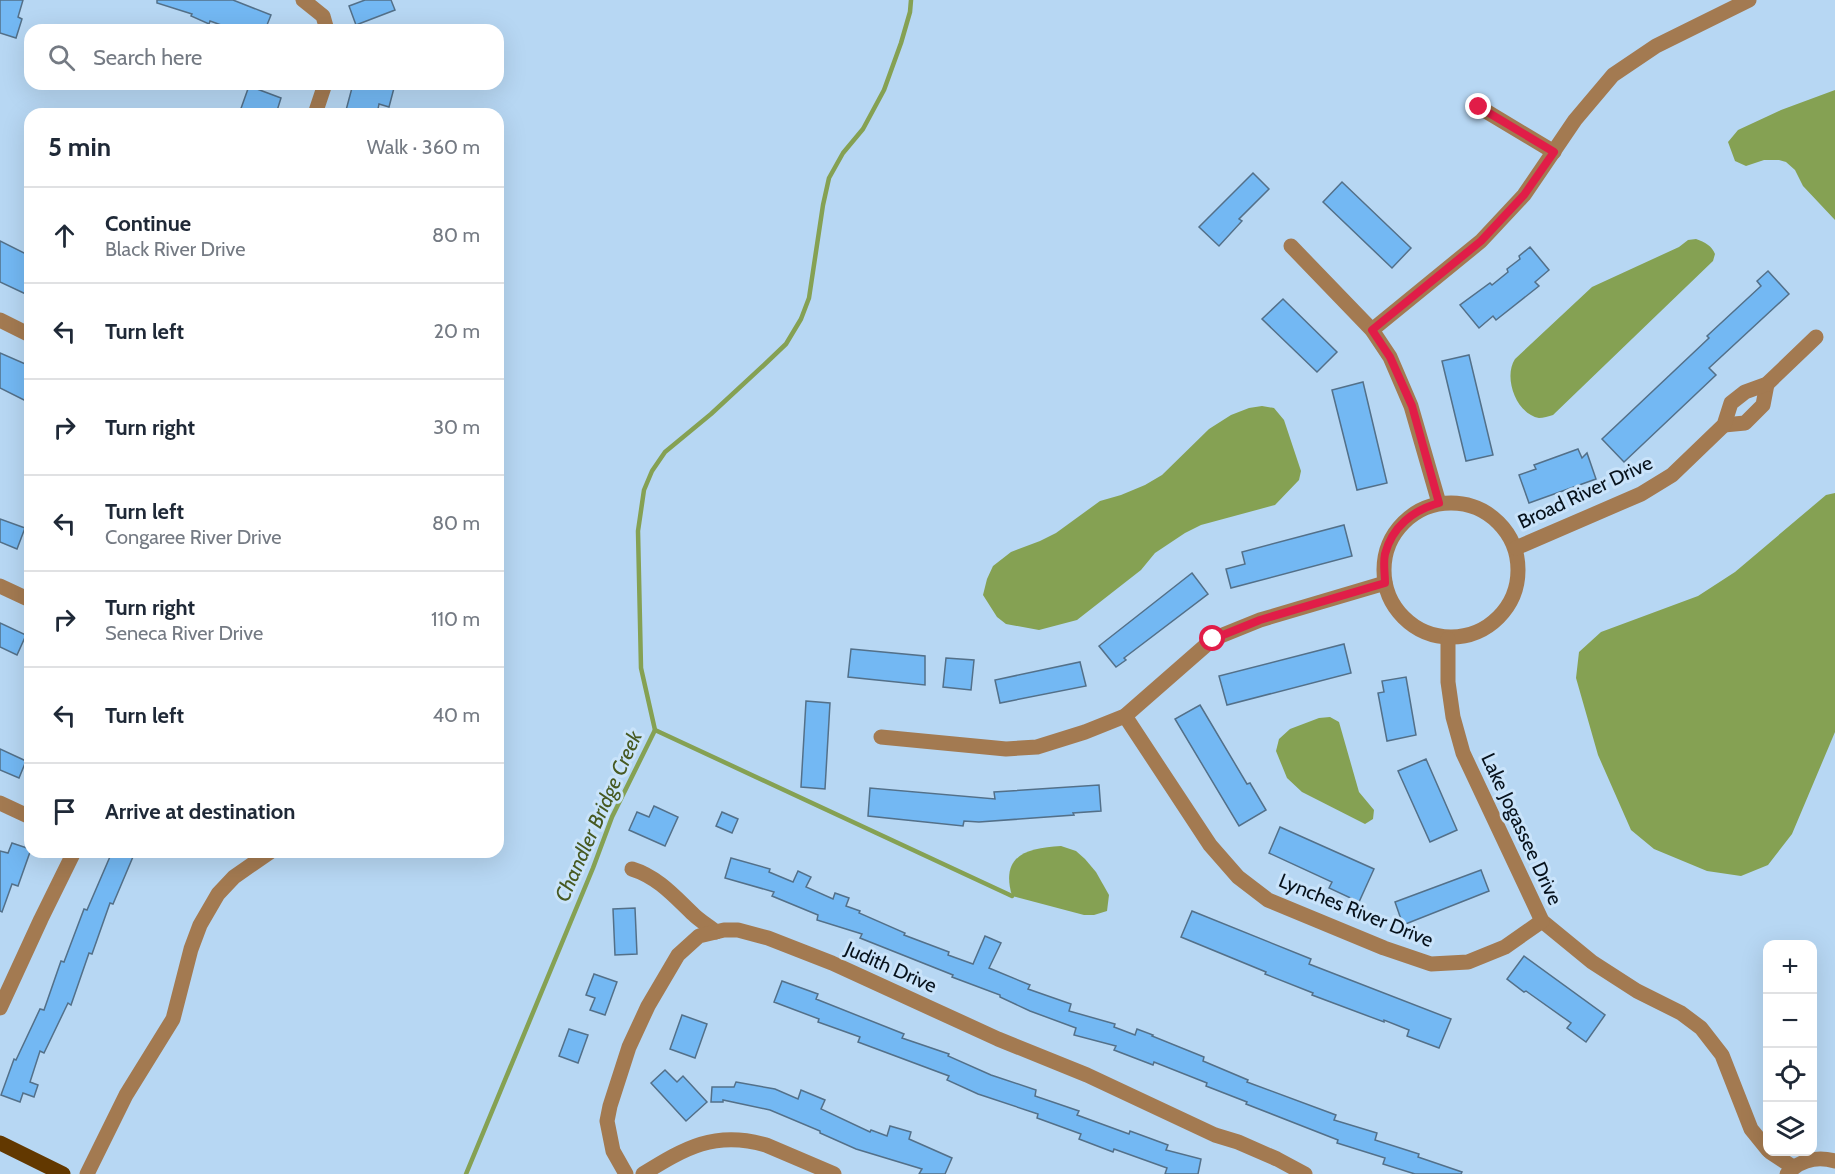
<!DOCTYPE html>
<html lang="en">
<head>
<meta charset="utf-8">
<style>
	:root { --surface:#fff; --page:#f2f2f3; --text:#1f2937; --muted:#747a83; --line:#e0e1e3 }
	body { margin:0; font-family:Cabin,sans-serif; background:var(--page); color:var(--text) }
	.controls { position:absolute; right:18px; bottom:18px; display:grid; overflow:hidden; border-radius:12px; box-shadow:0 6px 24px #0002 }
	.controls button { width:54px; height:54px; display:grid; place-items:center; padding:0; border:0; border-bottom:2px solid var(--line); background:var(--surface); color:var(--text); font:30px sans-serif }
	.stop { position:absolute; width:18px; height:18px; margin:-14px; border:4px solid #e11d48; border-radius:50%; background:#fff }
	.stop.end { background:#e11d48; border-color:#fff; box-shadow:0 2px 6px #0008 }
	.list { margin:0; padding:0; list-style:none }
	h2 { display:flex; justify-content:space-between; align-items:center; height:78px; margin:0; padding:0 24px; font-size:26px }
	h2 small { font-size:20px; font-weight:400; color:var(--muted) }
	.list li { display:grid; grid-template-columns:39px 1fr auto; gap:18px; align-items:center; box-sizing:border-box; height:96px; padding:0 24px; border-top:2px solid var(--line) }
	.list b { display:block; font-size:22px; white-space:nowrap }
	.list p { margin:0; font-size:20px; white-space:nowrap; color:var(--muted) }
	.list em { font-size:20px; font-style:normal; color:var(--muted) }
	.icon { flex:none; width:33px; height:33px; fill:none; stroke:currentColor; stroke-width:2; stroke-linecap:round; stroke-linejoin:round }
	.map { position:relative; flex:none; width:1835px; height:1174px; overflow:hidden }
	.search { position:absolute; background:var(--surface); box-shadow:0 6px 24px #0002; left:24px; top:24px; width:480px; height:66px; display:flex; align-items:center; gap:15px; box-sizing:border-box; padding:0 21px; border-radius:18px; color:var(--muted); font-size:22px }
	.panel { position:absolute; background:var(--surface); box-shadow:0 6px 24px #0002; left:24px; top:108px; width:480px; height:750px; border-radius:18px }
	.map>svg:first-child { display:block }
	.water { fill:#85a153 }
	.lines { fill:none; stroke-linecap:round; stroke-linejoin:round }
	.stream { stroke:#85a153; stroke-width:4.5 }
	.building { fill:#73b8f3; stroke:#537089; stroke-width:1.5 }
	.minor { stroke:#a37a51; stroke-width:15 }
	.major { stroke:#623800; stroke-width:15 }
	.route { stroke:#e11d48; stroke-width:8 }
	.labels { text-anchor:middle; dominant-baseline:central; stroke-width:6; stroke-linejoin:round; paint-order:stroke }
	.street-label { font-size:20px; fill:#07121c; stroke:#c9e3fa }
	.water-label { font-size:21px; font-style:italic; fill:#465921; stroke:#c9e3fa }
</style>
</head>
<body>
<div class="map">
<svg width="1835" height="1174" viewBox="0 0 1835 1174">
	<rect width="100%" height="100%" fill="#b7d7f3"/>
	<g class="water">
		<path d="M1835,90V220L1803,186L1795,170L1786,162L1779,160H1764L1746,166L1735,161L1728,142L1738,130L1781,110Z"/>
		<path d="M1696,239C1705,242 1712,246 1715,254L1713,261L1553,415C1549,416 1543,418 1539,418C1516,414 1503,377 1515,359L1592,287L1679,247L1688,240Z"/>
		<path d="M1262,406L1274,408L1284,420L1301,471L1299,480L1275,505L1201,525L1185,533L1155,553L1141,570L1077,620L1039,630L1006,624L997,617L983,595L987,579L993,566L1011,552L1040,541L1056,533L1100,501L1121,495L1145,485L1162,475L1209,429L1231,415L1249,408Z"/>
		<path d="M1835,493V732L1792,834L1768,865L1741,876L1707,871L1654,849L1631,830L1598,755L1576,678L1579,652L1601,632L1698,596L1735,572L1826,495Z"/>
		<path d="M1330,717L1339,722L1359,792L1374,810L1373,819L1365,824L1302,792L1287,778L1276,751L1279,739L1290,729L1319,718Z"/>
		<path d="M1061,846L1076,851L1085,859L1096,872L1109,895L1107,911L1094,915H1084L1012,896C1000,855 1027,848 1061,846Z"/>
	</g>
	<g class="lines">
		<g class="stream">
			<path d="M655,730L1012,896"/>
			<path d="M466,1174L593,868L612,817L655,730L641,668L638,531L644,490L652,471L665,452L711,414L764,365L786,344L801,319L809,298L823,205L829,178L843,153L863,129L884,90L901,43L910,12L911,0"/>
		</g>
	</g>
	<g class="building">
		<path d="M0,0H23L18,17L22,19L16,38L0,33Z"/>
		<path d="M157,0H233L271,15L265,30H235L210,21L209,24L191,16L192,14L157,3Z"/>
		<path d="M365,0H391L395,10L356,25L349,6Z"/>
		<path d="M353,84H380L394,88L389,107L379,104L377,114H345Z"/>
		<path d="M249,86L281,98L276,114H239Z"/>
		<path d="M1253,173L1269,189L1239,219L1242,221L1219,246L1199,227Z"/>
		<path d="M1342,182L1411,248L1392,268L1323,202Z"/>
		<path d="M0,241L30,256V296L0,282Z"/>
		<path d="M1530,247L1549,270L1535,282L1539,286L1496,320L1493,316L1479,328L1460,305L1490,283L1492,285L1508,272L1507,269L1520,259L1519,256Z"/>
		<path d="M1768,271L1789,294L1709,368L1716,375L1624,462L1602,439L1709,338L1707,336L1761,286L1757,281Z"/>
		<path d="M1283,299L1337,352L1317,372L1262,319Z"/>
		<path d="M0,353L30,366V403L0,388Z"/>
		<path d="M1469,355L1493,455L1466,461L1442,361Z"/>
		<path d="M1363,382L1387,483L1357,490L1332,390Z"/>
		<path d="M1578,449L1582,458L1587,453L1596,479L1529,503L1519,475L1536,469L1534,465Z"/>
		<path d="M0,519L25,528L17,549L0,542Z"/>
		<path d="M1344,525L1352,556L1231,588L1226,569L1245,564L1242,552Z"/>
		<path d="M1192,573L1208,594L1124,658L1126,660L1116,667L1099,646Z"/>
		<path d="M0,623L26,635L17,655L0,647Z"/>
		<path d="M1344,644L1351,673L1227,705L1219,676Z"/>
		<path d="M851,649L925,656V685L848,677Z"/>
		<path d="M946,658L974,660L971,690L943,687Z"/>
		<path d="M1080,662L1086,686L1000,703L995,680Z"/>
		<path d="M1406,677L1416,735L1387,741L1378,693L1384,692L1382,681Z"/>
		<path d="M806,701L830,703L825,789L801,787Z"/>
		<path d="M1200,705L1247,784L1250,783L1266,810L1239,826L1175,719Z"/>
		<path d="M0,749L26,761L19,778L0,770Z"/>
		<path d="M1426,759L1457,830L1430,842L1398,771Z"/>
		<path d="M1099,785L1101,811L1073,813L1074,815L979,822L964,821L963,826L868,816L870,788L995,799L994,792Z"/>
		<path d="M654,806L678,817L665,846L629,830L637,812L649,817Z"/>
		<path d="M722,812L738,819L732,833L716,826Z"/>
		<path d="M1280,827L1374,869L1359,902L1329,888L1332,882L1269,853Z"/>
		<path d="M12,843L30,849V852L18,886L12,884L2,912L0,911V851L8,853Z"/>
		<path d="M112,852H135L113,904L110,903L92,954L89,953L71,1005L68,1003L44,1053L40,1051L30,1082L38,1085L34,1097L23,1093L20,1102L1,1095L14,1059L16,1060L40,1009L44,1010L61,961L64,962L84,909L87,910Z"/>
		<path d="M731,858L770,869L769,872L793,882L798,871L811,877L806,887L833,899L835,893L849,898L846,906L860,911L859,913L905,933L904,935L949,952L948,955L973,964L985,936L1001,943L989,968L1030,985L1028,989L1071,1004L1069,1011L1115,1024L1114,1027L1135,1035L1137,1029L1153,1035L1152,1036L1204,1057L1203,1061L1248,1080L1247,1082L1336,1115L1334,1120L1377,1133L1375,1140L1419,1154L1418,1157L1462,1172L1461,1174H1415L1383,1164L1385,1158L1337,1143L1338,1140L1246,1104L1247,1102L1206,1086L1207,1083L1154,1062L1153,1065L1114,1050L1116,1046L1074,1035L1076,1028L1030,1011L1000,997V995L952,977L953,975L860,938L862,934L817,920L818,915L772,896L774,892L725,878Z"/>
		<path d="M1481,870L1489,891L1403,925L1395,902Z"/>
		<path d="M635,908L637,954L615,955L613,909Z"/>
		<path d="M1192,911L1311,959L1309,964L1451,1019L1439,1048L1407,1036L1409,1030L1384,1020V1022L1312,995L1313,993L1265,974L1266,972L1181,937Z"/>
		<path d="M1524,956L1605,1015L1586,1042L1567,1028L1571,1023L1526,991L1524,992L1507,979Z"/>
		<path d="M594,974L617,982L605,1015L590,1010L595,998L586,995Z"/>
		<path d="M782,981L818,994L816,999L904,1034L902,1038L949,1054L948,1056L991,1075L1036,1090L1035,1096L1079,1111L1077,1115L1129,1134L1130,1131L1168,1145L1166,1150L1201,1159L1198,1174H1165L1167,1168L1114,1149L1113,1152L1079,1139L1081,1134L1037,1118L1038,1114L978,1094L947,1080L949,1076L858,1042L860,1037L818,1022L819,1019L774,1002Z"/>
		<path d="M682,1015L707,1024L695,1058L670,1049Z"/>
		<path d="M569,1029L588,1035L578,1063L559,1056Z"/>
		<path d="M665,1070L677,1082L683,1076L707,1102L686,1121L651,1083Z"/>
		<path d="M736,1082L775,1089L798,1099L801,1090L825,1100L821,1109L870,1132L871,1130L887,1136L890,1126L911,1132L909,1139L952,1158L945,1174H919L922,1169L856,1149L820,1133V1131L770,1110L723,1100V1102H711L712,1087H734Z"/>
	</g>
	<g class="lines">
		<g class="minor">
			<path d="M303,0L323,16L327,30"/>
			<path d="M1479,107L1554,152"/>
			<path d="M315,114L325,84"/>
			<path d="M1291,246L1372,330L1390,357L1411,406L1439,503"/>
			<path d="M0,320L30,335"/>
			<path d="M1372,330L1481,241L1524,195L1575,120L1613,75L1656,46L1749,0"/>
			<path d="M1724,425L1745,423L1763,405L1767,384"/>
			<circle cx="1451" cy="570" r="67"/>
			<path d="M1516,548L1641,494L1672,475L1724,425L1731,403L1745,392L1767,384L1816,337"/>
			<path d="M0,586L30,600"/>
			<path d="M1448,639V682L1453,717L1463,753L1542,921L1592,962L1637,991L1681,1013L1701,1028L1722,1055L1751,1129L1768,1150"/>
			<path d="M1125,716L1210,845L1238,877L1268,900L1384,948L1431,964L1468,962L1505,947L1542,921"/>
			<path d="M881,737L1006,749L1037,747L1085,732L1125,716L1213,639L1260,620L1385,583"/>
			<path d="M0,803L30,817"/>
			<path d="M632,869C658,877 675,897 693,914C700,921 709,926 716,932"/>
			<path d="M0,1008L41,919L74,852"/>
			<path d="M1770,1152L1793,1167"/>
			<path d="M87,1174L126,1095L173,1019L191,949L200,925L218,894L234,877L270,852"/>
			<path d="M626,1174L613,1151L607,1121L610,1106L629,1047L648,1006L678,955L699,936L724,930H738L768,938L832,963L998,1039L1087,1075L1215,1135L1238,1142L1277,1159L1305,1174"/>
			<path d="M643,1174C685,1148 715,1130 766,1145L834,1174"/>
			<path d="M1787,1174C1800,1160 1817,1156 1835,1161"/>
		</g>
		<path class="major" d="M0,1143L63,1174"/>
	</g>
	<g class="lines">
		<path class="route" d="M1213,639L1260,620L1385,583C1385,574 1383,563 1385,554C1392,527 1413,510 1439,503L1412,406L1390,357L1372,330L1481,241L1524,195L1554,152L1479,107"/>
	</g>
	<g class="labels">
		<g class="street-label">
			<text transform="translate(1585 492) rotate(-25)">Broad River Drive</text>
			<text transform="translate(1522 829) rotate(65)">Lake Jogassee Drive</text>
			<text transform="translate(1356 910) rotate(22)">Lynches River Drive</text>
			<text transform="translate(891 967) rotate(24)">Judith Drive</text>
		</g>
		<g class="water-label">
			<text transform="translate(598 816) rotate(-66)">Chandler Bridge Creek</text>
		</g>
	</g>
</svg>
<div class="controls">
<button>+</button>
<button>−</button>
<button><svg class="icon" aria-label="locate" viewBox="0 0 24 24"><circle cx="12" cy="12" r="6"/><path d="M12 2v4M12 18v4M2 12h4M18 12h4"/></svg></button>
<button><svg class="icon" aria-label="layers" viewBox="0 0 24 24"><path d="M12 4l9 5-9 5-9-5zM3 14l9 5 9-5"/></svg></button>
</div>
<div class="stop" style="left:1213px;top:639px"></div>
<div class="stop end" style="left:1479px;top:107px"></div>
<div class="search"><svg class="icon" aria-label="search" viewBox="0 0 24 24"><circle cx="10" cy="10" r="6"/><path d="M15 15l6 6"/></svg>Search here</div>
<section class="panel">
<h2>5 min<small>Walk · 360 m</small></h2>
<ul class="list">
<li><svg class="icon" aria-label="ahead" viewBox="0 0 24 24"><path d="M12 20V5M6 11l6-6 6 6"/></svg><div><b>Continue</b><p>Black River Drive</p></div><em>80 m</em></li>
<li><svg class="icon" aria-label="left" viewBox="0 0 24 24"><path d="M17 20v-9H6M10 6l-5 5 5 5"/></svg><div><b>Turn left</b></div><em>20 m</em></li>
<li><svg class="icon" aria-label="right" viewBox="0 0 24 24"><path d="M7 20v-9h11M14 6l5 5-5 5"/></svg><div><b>Turn right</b></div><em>30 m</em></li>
<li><svg class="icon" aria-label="left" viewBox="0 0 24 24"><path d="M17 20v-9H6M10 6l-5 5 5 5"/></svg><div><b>Turn left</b><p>Congaree River Drive</p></div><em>80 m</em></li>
<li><svg class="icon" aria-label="right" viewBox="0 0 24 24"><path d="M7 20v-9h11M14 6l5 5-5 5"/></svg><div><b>Turn right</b><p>Seneca River Drive</p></div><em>110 m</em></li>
<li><svg class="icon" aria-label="left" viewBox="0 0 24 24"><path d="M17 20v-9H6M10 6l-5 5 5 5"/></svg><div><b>Turn left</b></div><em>40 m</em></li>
<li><svg class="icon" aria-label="arrive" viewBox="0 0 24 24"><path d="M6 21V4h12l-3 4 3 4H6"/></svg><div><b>Arrive at destination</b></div></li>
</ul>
</section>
</div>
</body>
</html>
